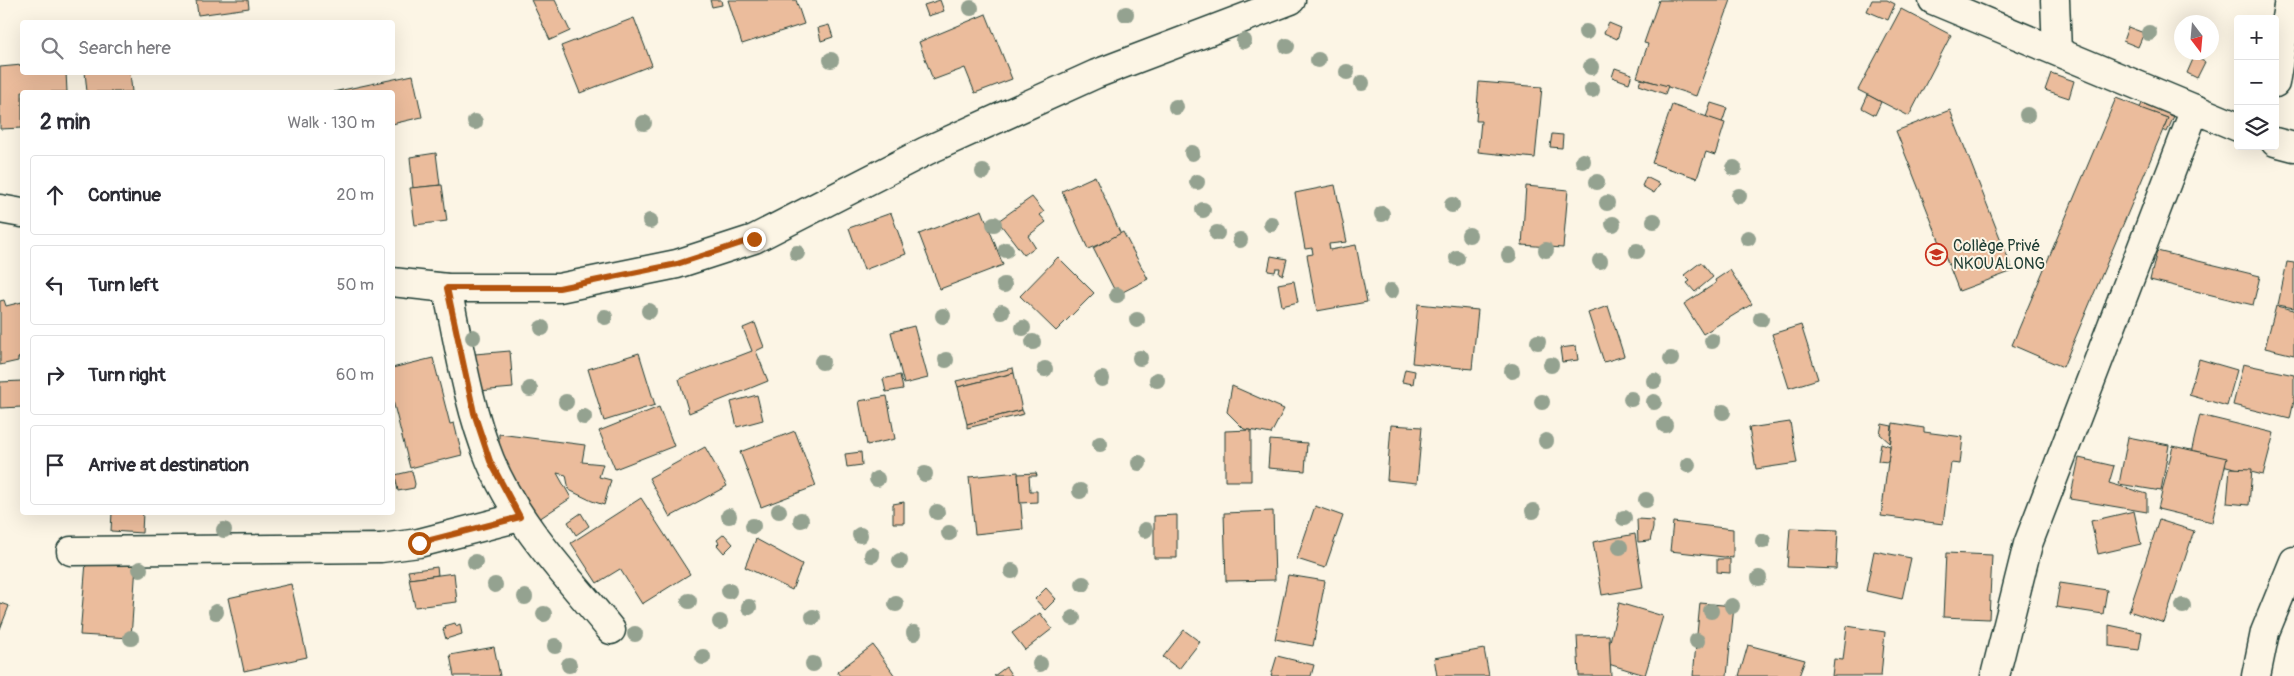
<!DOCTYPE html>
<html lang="en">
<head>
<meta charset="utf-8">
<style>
	:root { --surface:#fff; --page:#f2f2f3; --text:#2b2b33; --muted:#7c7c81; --line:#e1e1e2 }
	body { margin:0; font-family:Pangolin,sans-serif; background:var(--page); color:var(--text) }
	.controls { position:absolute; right:15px; top:15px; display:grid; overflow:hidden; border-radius:5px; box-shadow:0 5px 20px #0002 }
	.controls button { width:45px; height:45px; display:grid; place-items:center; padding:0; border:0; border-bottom:1px solid var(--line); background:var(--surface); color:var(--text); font:25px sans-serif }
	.compass { position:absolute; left:2174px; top:15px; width:45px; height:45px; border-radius:50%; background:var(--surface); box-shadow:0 5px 20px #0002; rotate:164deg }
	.stop { position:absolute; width:15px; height:15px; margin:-11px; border:4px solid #b45309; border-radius:50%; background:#fff }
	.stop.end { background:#b45309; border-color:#fff; box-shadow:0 1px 5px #0008 }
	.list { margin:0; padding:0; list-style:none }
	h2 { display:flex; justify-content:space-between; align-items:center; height:65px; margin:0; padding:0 20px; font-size:21px }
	h2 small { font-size:16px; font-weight:400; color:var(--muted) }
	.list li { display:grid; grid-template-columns:32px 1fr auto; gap:15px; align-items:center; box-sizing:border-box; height:80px; margin:0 10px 10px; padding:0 10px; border:1px solid var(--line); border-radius:5px }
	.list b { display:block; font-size:19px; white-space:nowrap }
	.list em { font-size:16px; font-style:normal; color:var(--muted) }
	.icon { flex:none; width:28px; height:28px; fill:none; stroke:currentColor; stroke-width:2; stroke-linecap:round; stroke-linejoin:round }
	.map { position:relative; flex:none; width:2294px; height:676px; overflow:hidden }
	.search { position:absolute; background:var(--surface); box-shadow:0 5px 20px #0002; left:20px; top:20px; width:375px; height:55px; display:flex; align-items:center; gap:12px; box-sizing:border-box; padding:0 18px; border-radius:5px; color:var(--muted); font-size:19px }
	.panel { position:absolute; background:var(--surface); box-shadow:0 5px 20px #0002; left:20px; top:90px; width:375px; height:425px; border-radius:5px }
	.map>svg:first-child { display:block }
	.building { fill:#ebbc9c; stroke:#1f3d34 }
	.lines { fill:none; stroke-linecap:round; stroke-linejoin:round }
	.minor-casing { stroke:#1f3d34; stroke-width:31 }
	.minor { stroke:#fcf5e5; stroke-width:28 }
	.tree { fill:#94a290 }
	.route { stroke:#b45309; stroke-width:6 }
	.labels { text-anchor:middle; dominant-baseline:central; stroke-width:4; stroke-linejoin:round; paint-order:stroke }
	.poi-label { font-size:16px; fill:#1f3d34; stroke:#fcf5e5; text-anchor:start }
</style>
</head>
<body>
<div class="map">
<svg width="2294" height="676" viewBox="0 0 2294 676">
	<rect width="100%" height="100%" fill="#fcf5e5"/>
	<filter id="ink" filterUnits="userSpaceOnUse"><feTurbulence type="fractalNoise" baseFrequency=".02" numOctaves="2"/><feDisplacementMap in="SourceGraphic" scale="10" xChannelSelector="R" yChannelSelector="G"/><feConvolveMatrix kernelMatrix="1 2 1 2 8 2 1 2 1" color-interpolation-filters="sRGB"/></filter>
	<g filter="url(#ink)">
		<g class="building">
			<path d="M196,0H248L249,8L198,15Z"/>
			<path d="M531,0H555L570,31L550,40Z"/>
			<path d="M710,0H721L722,5L712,7Z"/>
			<path d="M728,0H796L804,24L742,44Z"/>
			<path d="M940,0L944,11L928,16L924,5Z"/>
			<path d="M1659,0H1731L1696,96L1637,77L1648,44L1644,43Z"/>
			<path d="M1872,0H1887L1895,4L1888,20L1867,11Z"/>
			<path d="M1901,9L1951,35L1909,116L1858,90Z"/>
			<path d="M986,14L1012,79L975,93L965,68L933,80L919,42Z"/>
			<path d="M634,18L652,65L580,93L561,46Z"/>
			<path d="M1609,23L1621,28L1617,39L1604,33Z"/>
			<path d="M829,25L833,37L821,41L818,28Z"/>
			<path d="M2128,27L2144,33L2138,47L2123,41Z"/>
			<path d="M2194,57L2205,62L2197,78L2187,73Z"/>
			<path d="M22,65V72H66L67,92H22V128L0,129V67Z"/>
			<path d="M1615,68L1632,74L1629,83L1612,77Z"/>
			<path d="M85,72H130L132,92H87Z"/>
			<path d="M2051,73L2074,81L2069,98L2045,90Z"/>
			<path d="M413,75L422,117L392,124V92H333Z"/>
			<path d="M1641,79L1668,86L1665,94L1639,85Z"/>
			<path d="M1479,82L1542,87L1535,158L1478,152L1481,121H1476Z"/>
			<path d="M1868,95L1881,102L1875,115L1862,108Z"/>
			<path d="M2116,98L2168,118L2063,367L2012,345Z"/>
			<path d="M1711,103L1727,108L1722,123L1706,117Z"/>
			<path d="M2142,103L2174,116L2167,132L2163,130L2168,118L2140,108Z"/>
			<path d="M1672,105L1725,123L1715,155L1706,152L1697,178L1652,163Z"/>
			<path d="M1950,110L2013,271L1959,291L1896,131Z"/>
			<path d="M1552,134L1563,135L1562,148L1550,147Z"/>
			<path d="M436,153L440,185L413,188L410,157Z"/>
			<path d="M1095,176L1121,235L1088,249L1062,191Z"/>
			<path d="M1646,177L1660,184L1654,193L1642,186Z"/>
			<path d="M442,185L447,221L415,225L410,188Z"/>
			<path d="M1335,185L1347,242L1329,244L1330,250L1356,245L1367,302L1317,311L1307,255L1313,254L1312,248L1305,249L1295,193Z"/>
			<path d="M1526,186L1568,190L1563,248L1522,245Z"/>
			<path d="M1032,197L1044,212L1040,215L1046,222L1028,236L1035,247L1024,255L998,221Z"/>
			<path d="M982,210L1003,265L940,289L919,234Z"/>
			<path d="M891,213L906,254L864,270L849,228Z"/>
			<path d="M1123,232L1148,279L1117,295L1093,248Z"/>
			<path d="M2157,251L2260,276L2253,305L2150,280Z"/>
			<path d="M1271,256L1287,259L1283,275L1279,273L1280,268H1276L1275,272L1268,271Z"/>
			<path d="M1058,257L1094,293L1056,331L1020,296Z"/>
			<path d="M1701,262L1713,277L1695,292L1687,283L1690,281L1684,275Z"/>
			<path d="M2287,262L2294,263V308L2278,305Z"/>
			<path d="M1730,270L1752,304L1703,334L1684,304L1716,283L1715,280Z"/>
			<path d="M1294,281L1298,302L1282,306L1278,284Z"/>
			<path d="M4,300L6,306L22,302V357L18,358V361L0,365V301Z"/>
			<path d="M1418,304L1478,310L1472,369L1412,363Z"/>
			<path d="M1608,306L1624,356L1604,362L1588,313Z"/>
			<path d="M2276,306L2294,310V355L2265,348Z"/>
			<path d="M755,323L764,347L756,351L768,381L689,413L679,379L752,351L743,328Z"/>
			<path d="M1801,325L1818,379L1789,388L1772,334Z"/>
			<path d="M914,326L928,378L904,384L891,332Z"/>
			<path d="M1576,346L1578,360L1562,362L1560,348Z"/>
			<path d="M510,351L513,388L479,391L475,354Z"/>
			<path d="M639,353L655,405L604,421L588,369Z"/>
			<path d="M433,358L450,424L454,423L462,455L410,468L392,397V368Z"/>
			<path d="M2199,359L2237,370L2227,406L2189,395Z"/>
			<path d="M2243,364L2294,375V401L2290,419L2233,405Z"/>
			<path d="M1013,368L1014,373L958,387L956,381Z"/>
			<path d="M1405,369L1415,371L1413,384L1402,382Z"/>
			<path d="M1014,373L1022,410L967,424L958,387Z"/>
			<path d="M900,375L903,389L886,392L883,379Z"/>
			<path d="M22,381V407L0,408V382Z"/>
			<path d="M1232,386L1284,409L1271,434L1244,429L1227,412Z"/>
			<path d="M757,395L763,420L737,427L731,402Z"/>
			<path d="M887,396L895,439L867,445L859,401Z"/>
			<path d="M659,407L674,446L615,469L599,431Z"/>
			<path d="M1022,410L1024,414L967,428V424Z"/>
			<path d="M2200,415L2274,433L2263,475L2190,457Z"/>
			<path d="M1790,422L1797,463L1756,469L1749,428Z"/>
			<path d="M1893,423L1924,428V432L1963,437L1960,464L1951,463L1943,524L1881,516Z"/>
			<path d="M1882,424L1892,426L1890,443L1880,434Z"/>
			<path d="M1391,425L1422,427L1417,483L1387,480Z"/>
			<path d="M1251,430V481H1225V431Z"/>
			<path d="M795,431L816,486L761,507L740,452Z"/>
			<path d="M499,434L585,445L582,462L603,464L599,477L611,480L604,505L592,501L569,490L566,475L557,473L571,498L539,519L499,453Z"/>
			<path d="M2128,437L2169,445L2161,491L2119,484Z"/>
			<path d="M1270,440L1307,443L1305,471L1268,468Z"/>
			<path d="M1881,443L1890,446L1888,462L1878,461Z"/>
			<path d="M2173,446L2227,458L2212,522L2158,509Z"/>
			<path d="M705,447L727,486L670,517L649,478Z"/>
			<path d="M861,452L862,465L847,467L845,454Z"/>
			<path d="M2079,458L2114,466L2109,483L2147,494V512L2070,499Z"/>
			<path d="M2230,468L2252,469L2249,505L2227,503Z"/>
			<path d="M412,471L415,484L414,488L398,491L395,475Z"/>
			<path d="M1018,472L1023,529L975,534L969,477Z"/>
			<path d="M1036,473L1037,476H1029L1030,491H1037V502L1020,503L1018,474Z"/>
			<path d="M641,498L690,574L642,604L620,569L597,583L571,543Z"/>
			<path d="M904,502V523H893V504Z"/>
			<path d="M1315,506L1343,516L1325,568L1297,559Z"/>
			<path d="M1273,511L1275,580L1226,581L1224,513Z"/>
			<path d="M2134,511L2141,544L2098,554L2091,521Z"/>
			<path d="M112,512H143L142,533L111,531Z"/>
			<path d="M581,513L589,526L576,535L568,522Z"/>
			<path d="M1177,515V558H1154V516Z"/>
			<path d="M1637,519L1653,520V528L1650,541L1638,542Z"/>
			<path d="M2159,520L2194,531L2164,623L2129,611Z"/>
			<path d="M1673,522L1733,529V558L1670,551Z"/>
			<path d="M1790,528L1838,530L1836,569L1787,567Z"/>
			<path d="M724,534L733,544L724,553L717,545L719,543L717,540Z"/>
			<path d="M1635,534L1643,588L1602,595L1593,542Z"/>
			<path d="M756,539L802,564L792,590L745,567Z"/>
			<path d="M1874,551L1911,558L1902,599L1866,591Z"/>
			<path d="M1946,553L1992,555L1989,619L1943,617Z"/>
			<path d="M1717,559H1730V573L1717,572Z"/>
			<path d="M86,562L136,565L131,638L80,635Z"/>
			<path d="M437,567L438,575L410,579L408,571Z"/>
			<path d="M454,573L457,602L415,607L409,579Z"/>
			<path d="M1288,575L1325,581L1313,646L1275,639Z"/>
			<path d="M2060,583L2107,590L2103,614L2056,607Z"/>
			<path d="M291,584L307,657L244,671L228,598Z"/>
			<path d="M1046,588L1056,599L1045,610L1035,599Z"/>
			<path d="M0,603L9,606L0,629Z"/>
			<path d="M1619,603L1663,616L1645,675L1605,663Z"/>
			<path d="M1700,603L1734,606L1727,676H1693Z"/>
			<path d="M1040,613L1052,629L1025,650L1012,633Z"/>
			<path d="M455,623L456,626L460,624L462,634L446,639L443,629L446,628L445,626Z"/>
			<path d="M2109,625L2142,632L2139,650L2109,646Z"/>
			<path d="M1847,626L1885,632L1881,676H1832L1834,659L1843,660Z"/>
			<path d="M1184,630L1200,642L1179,669L1163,657Z"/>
			<path d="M1609,635L1611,676H1579L1577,636Z"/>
			<path d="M873,645L895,676H840L837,672Z"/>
			<path d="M1748,645L1805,660L1799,676H1739Z"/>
			<path d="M494,647L500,676H454L450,655Z"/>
			<path d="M1484,649L1489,676H1437L1434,658Z"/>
			<path d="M1277,656L1314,665L1311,676H1271Z"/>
			<path d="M1006,667L1012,676H994Z"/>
		</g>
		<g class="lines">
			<defs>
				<g id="minor">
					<path d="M1933,0L2238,127"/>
					<path d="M2055,0L2057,51"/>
					<path d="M2275,83L2289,0"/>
					<path d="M2275,142L2294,147"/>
					<path d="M0,209L22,213"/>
					<path d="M392,282L447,288H559L677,264L754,239L926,151L1096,74L1291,0"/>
					<path d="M447,288C459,345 468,406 490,460C516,524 568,577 611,630"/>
					<path d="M71,551L381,548L419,543L520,517"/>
					<path d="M1995,676L2028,544L2195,109"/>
					<path d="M2256,676L2265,632L2294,561"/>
				</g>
			</defs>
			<use href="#minor" class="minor-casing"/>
			<use href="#minor" class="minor"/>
		</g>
		<g class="tree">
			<circle cx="971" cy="8" r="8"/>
			<circle cx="1126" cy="14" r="8"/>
			<circle cx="1586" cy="32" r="8"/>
			<circle cx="2149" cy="33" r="8"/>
			<circle cx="1244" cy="41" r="8"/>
			<circle cx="1287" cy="46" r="8"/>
			<circle cx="831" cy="60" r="8"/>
			<circle cx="1318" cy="60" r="8"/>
			<circle cx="1591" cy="67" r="8"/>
			<circle cx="1347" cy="72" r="8"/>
			<circle cx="1362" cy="83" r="8"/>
			<circle cx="1592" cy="90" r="8"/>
			<circle cx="1176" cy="107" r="8"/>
			<circle cx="2027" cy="115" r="8"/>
			<circle cx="475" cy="122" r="8"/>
			<circle cx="644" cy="123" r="8"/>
			<circle cx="1192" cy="153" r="8"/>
			<circle cx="1583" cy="161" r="8"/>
			<circle cx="1734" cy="168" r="8"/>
			<circle cx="983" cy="172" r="8"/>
			<circle cx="1197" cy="182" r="8"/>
			<circle cx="1597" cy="182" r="8"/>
			<circle cx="1739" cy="196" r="8"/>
			<circle cx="1607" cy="203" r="8"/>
			<circle cx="1452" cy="205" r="8"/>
			<circle cx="1203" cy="210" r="8"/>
			<circle cx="1382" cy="214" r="8"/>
			<circle cx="650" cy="221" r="8"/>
			<circle cx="1654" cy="221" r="8"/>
			<circle cx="994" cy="224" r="8"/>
			<circle cx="1271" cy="224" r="8"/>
			<circle cx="1613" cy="224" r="8"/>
			<circle cx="1217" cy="233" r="8"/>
			<circle cx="1469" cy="235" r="8"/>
			<circle cx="1748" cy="238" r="8"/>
			<circle cx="1240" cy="240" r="8"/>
			<circle cx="1006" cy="250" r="8"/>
			<circle cx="1546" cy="250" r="8"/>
			<circle cx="1637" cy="251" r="8"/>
			<circle cx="797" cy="253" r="8"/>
			<circle cx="1509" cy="255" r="8"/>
			<circle cx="1457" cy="258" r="8"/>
			<circle cx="1600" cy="261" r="8"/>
			<circle cx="1004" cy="285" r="8"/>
			<circle cx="1391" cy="291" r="8"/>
			<circle cx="1117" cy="295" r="8"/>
			<circle cx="649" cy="311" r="8"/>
			<circle cx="1002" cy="312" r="8"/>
			<circle cx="943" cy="316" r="8"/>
			<circle cx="605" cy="317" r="8"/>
			<circle cx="1761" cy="319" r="8"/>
			<circle cx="1137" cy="320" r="8"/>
			<circle cx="542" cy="328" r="8"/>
			<circle cx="1023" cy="328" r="8"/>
			<circle cx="473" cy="337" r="8"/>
			<circle cx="1712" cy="341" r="8"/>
			<circle cx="1033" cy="342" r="8"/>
			<circle cx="1538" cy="342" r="8"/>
			<circle cx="1140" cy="358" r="8"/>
			<circle cx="1671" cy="359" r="8"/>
			<circle cx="946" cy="360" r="8"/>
			<circle cx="822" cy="362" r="8"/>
			<circle cx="1551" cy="365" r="8"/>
			<circle cx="1045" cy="369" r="8"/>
			<circle cx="1512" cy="371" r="8"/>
			<circle cx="1102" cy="379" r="8"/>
			<circle cx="1157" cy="380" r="8"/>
			<circle cx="1654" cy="381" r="8"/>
			<circle cx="530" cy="389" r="8"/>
			<circle cx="1631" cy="399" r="8"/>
			<circle cx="566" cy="402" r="8"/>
			<circle cx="1542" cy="402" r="8"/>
			<circle cx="1654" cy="402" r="8"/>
			<circle cx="1723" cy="412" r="8"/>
			<circle cx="584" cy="417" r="8"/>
			<circle cx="1665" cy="425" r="8"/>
			<circle cx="1546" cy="441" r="8"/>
			<circle cx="1100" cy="444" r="8"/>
			<circle cx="1139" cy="463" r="8"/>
			<circle cx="1688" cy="465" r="8"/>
			<circle cx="925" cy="474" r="8"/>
			<circle cx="877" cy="479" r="8"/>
			<circle cx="1080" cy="491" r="8"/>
			<circle cx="1646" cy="500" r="8"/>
			<circle cx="779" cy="511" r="8"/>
			<circle cx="1533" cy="511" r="8"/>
			<circle cx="937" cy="512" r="8"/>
			<circle cx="729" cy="516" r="8"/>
			<circle cx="1624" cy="518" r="8"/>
			<circle cx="801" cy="520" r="8"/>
			<circle cx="753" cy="526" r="8"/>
			<circle cx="224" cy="530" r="8"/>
			<circle cx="1145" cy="530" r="8"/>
			<circle cx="949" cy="533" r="8"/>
			<circle cx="860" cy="535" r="8"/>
			<circle cx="1763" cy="541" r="8"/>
			<circle cx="1620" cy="547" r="8"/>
			<circle cx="872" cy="555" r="8"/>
			<circle cx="900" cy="561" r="8"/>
			<circle cx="475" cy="562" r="8"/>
			<circle cx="140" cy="569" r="8"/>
			<circle cx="1012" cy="571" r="8"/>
			<circle cx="1759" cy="578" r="8"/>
			<circle cx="1083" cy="584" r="8"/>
			<circle cx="495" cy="585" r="8"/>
			<circle cx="729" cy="591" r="8"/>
			<circle cx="525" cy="597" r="8"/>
			<circle cx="689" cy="601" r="8"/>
			<circle cx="896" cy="604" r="8"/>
			<circle cx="1732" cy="606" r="8"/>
			<circle cx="2183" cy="606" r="8"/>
			<circle cx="749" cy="607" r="8"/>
			<circle cx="1711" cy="611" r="8"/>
			<circle cx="216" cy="612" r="8"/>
			<circle cx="544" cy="614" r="8"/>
			<circle cx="813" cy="617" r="8"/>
			<circle cx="1073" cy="618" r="8"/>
			<circle cx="720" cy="622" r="8"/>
			<circle cx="914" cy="633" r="8"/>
			<circle cx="635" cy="634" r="8"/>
			<circle cx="131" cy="638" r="8"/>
			<circle cx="1697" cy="641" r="8"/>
			<circle cx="555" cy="646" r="8"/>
			<circle cx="703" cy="657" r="8"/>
			<circle cx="813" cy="664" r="8"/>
			<circle cx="1040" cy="664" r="8"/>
			<circle cx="569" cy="665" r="8"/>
		</g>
	</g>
	<g class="lines" filter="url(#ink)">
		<path class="route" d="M419,543L520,517L490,461L474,413L447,288H559L677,264L754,239"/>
	</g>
	<defs>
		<symbol id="school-ring" viewBox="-11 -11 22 22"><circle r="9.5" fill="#fcf5e5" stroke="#c8321e" stroke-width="1.5"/><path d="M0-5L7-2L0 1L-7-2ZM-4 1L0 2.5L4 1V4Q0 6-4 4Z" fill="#c8321e"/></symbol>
	</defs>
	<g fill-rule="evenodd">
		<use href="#school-ring" x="1924" y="242" width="25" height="25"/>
	</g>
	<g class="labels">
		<g class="poi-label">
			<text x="1953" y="246">Collège Privé<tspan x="1953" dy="18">NKOUALONG</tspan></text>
		</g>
	</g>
</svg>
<div class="controls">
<button>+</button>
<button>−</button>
<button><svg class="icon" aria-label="layers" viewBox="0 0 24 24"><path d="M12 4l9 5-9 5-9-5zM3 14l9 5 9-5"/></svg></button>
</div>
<svg class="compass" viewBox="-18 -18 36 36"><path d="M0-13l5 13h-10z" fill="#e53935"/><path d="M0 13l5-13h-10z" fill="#7c7c81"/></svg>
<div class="stop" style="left:419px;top:543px"></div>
<div class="stop end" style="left:754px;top:239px"></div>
<div class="search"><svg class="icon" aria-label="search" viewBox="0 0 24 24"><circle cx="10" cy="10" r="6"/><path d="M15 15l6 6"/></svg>Search here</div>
<section class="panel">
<h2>2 min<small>Walk · 130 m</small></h2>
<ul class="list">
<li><svg class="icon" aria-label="ahead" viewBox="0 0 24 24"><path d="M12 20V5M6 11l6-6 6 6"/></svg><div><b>Continue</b></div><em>20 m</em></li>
<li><svg class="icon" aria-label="left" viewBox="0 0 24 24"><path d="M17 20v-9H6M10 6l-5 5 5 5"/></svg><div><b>Turn left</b></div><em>50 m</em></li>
<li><svg class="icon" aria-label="right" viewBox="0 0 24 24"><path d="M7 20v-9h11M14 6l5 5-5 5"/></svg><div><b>Turn right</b></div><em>60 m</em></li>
<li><svg class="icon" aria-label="arrive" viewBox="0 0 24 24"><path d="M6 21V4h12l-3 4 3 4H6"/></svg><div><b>Arrive at destination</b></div></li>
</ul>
</section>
</div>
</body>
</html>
